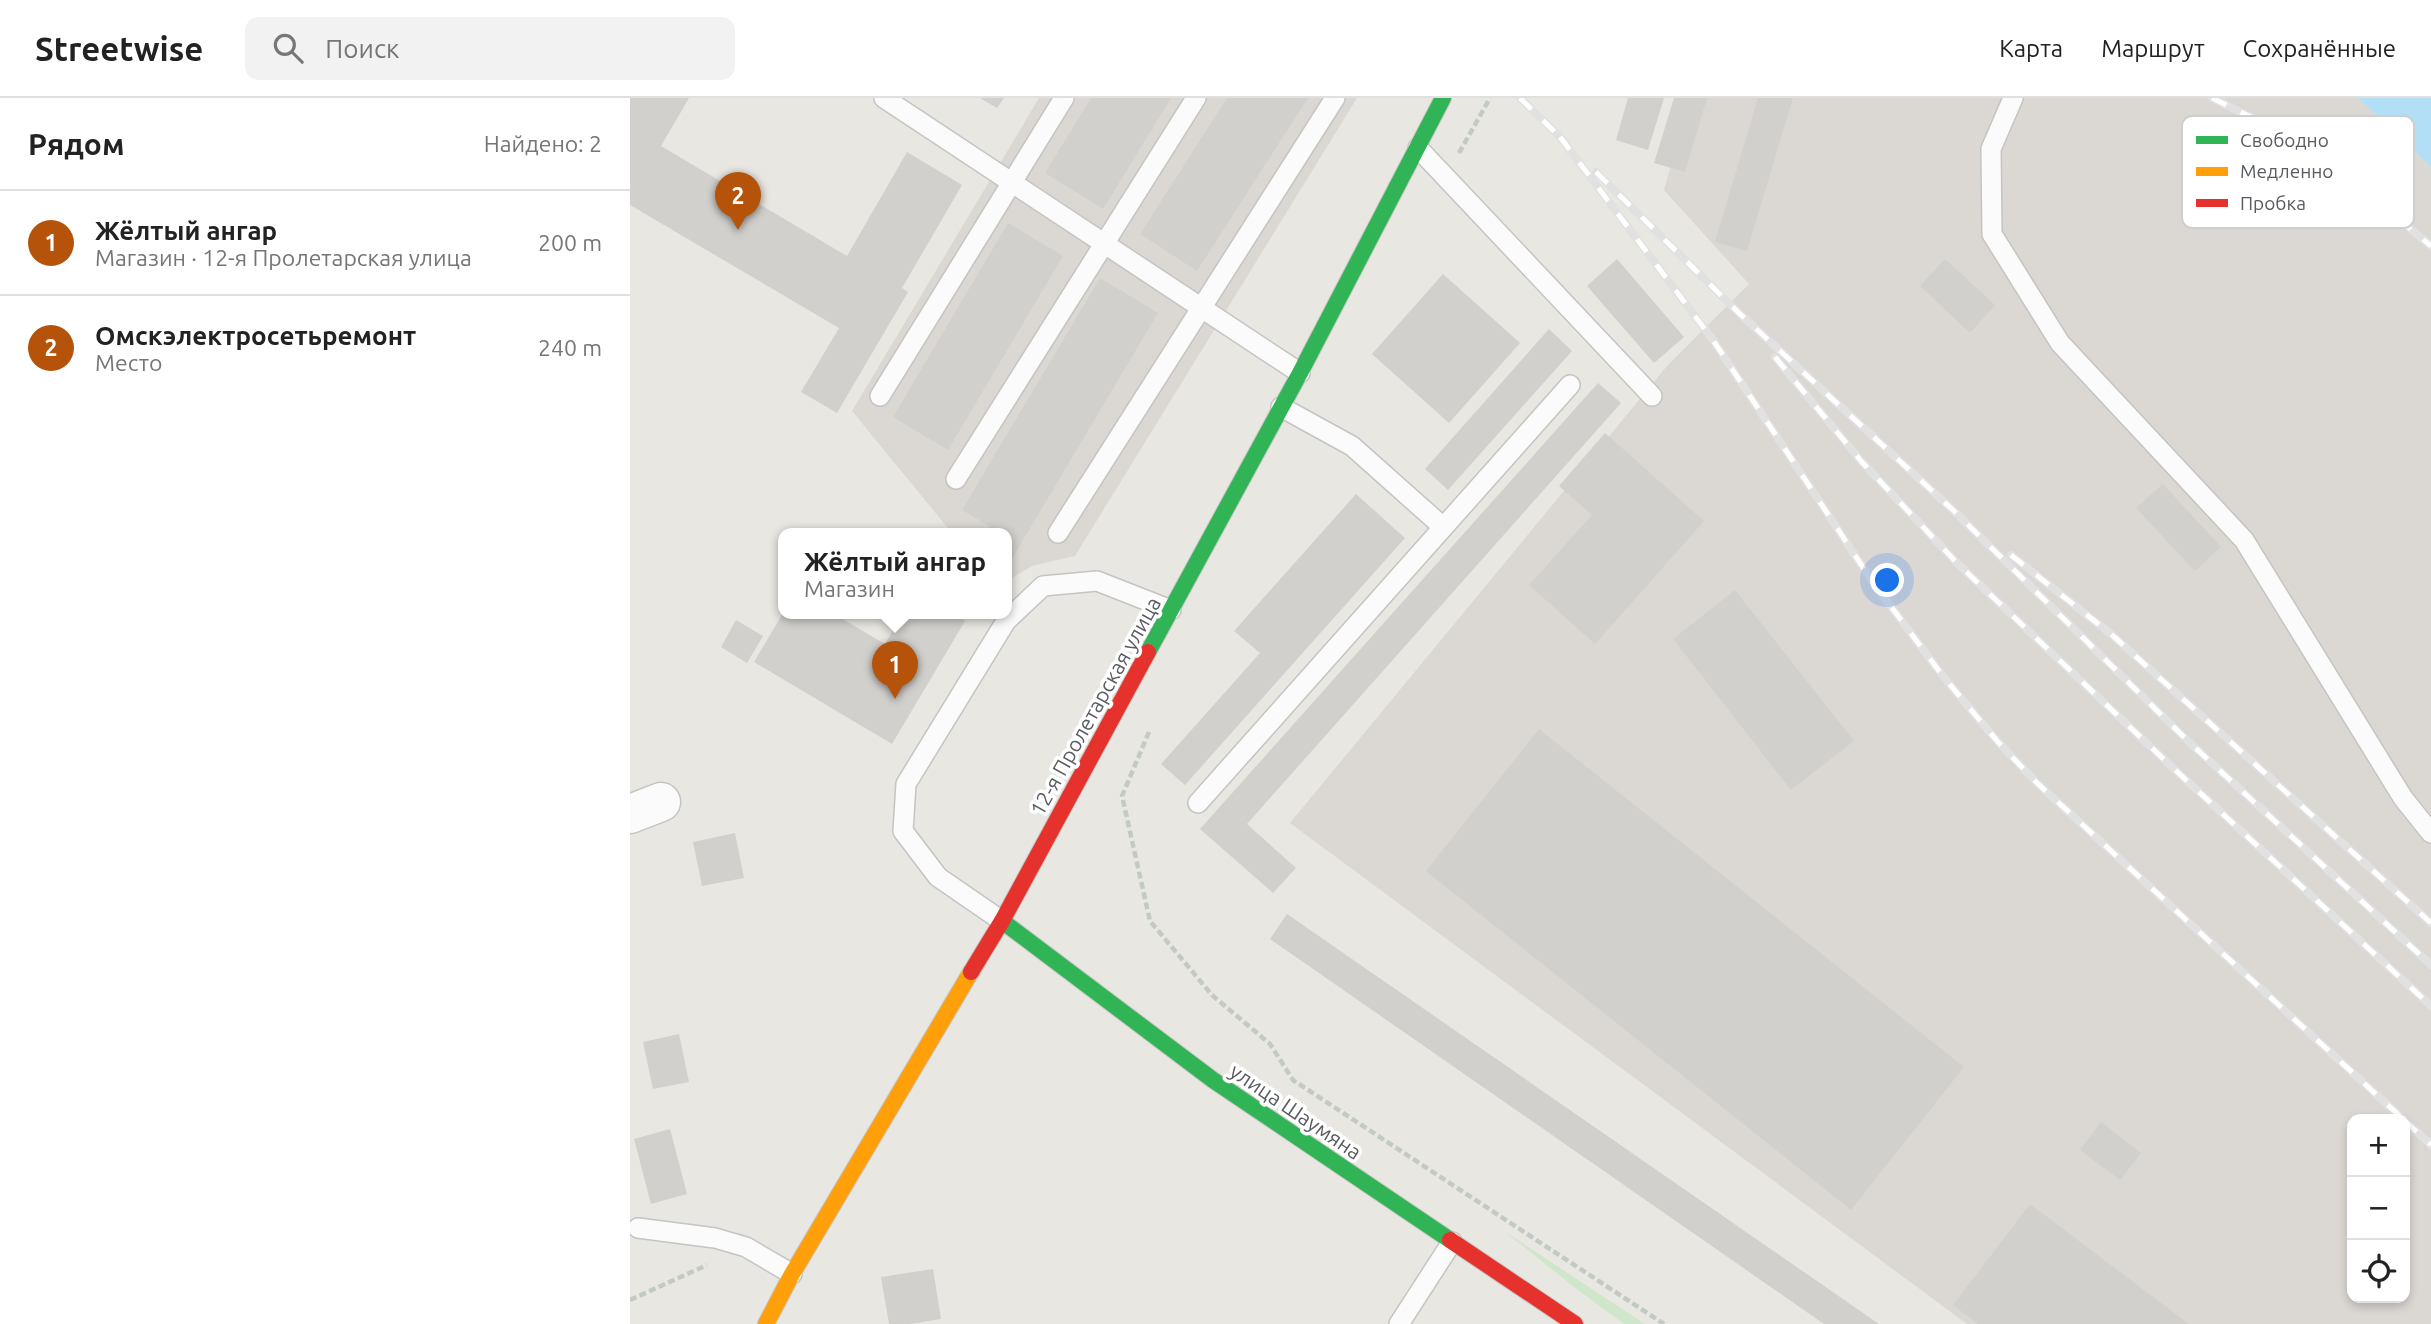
<!DOCTYPE html>
<html lang="ru">
<head>
<meta charset="utf-8">
<style>
	:root { --surface:#fff; --page:#f2f2f2; --text:#222; --muted:#767676; --line:#e0e0e0; --accent:#b45309 }
	body { margin:0; font-family:Ubuntu,sans-serif; background:var(--page); color:var(--text) }
	.controls { position:absolute; right:21px; bottom:21px; display:grid; overflow:hidden; border-radius:14px; box-shadow:0 4px 10px #0003 }
	.controls button { width:63px; height:63px; display:grid; place-items:center; padding:0; border:0; border-bottom:2px solid var(--line); background:var(--surface); color:var(--text); font:35px sans-serif }
	.you { position:absolute; left:1258px; top:483px; width:24px; height:24px; margin:-18px; border:5px solid #fff; border-radius:50%; background:#1a73e8; box-shadow:0 0 0 10px #1a73e833 }
	.badge { display:grid; place-items:center; width:46px; height:46px; border-radius:50%; background:var(--accent); color:#fff; font-size:23px; font-weight:700 }
	.pin { position:absolute; translate:-50% -58px; filter:drop-shadow(0 2px 4px #0008) }
	.pin::after { content:''; position:absolute; top:37px; width:24px; height:21px; background:inherit; clip-path:polygon(0 0,100% 0,50% 100%) }
	.popup { position:absolute; left:148px; top:430px; width:234px; height:91px; box-sizing:border-box; display:grid; place-content:center; border-radius:14px; background:var(--surface); filter:drop-shadow(0 2px 5px #0005); font-size:23px; white-space:nowrap; color:var(--muted) }
	.popup b { font-size:26px; color:var(--text) }
	.popup::after { content:''; position:absolute; left:50%; top:100%; margin-left:-14px; border:14px solid transparent; border-top-color:var(--surface) }
	.list { margin:0; padding:0; list-style:none }
	h2 { display:flex; justify-content:space-between; align-items:center; height:91px; margin:0; padding:0 28px; font-size:30px }
	h2 small { font-size:23px; font-weight:400; color:var(--muted) }
	.list li { display:grid; grid-template-columns:46px 1fr auto; gap:21px; align-items:center; box-sizing:border-box; height:105px; padding:0 28px; border-top:2px solid var(--line) }
	.list b { display:block; font-size:26px; white-space:nowrap }
	.list p { margin:0; font-size:23px; white-space:nowrap; color:var(--muted) }
	.list em { font-size:23px; font-style:normal; color:var(--muted) }
	.icon { flex:none; width:38px; height:38px; fill:none; stroke:currentColor; stroke-width:2; stroke-linecap:round; stroke-linejoin:round }
	.map { position:relative; flex:none; width:1801px; height:1226px; overflow:hidden }
	header { display:flex; align-items:center; gap:42px; box-sizing:border-box; height:98px; padding:0 35px; background:var(--surface); border-bottom:2px solid var(--line) }
	header strong { font-size:33px }
	nav { display:flex; gap:38px; margin-inline-start:auto; font-size:24px }
	.search { width:490px; height:63px; background:var(--page); display:flex; align-items:center; gap:18px; box-sizing:border-box; padding:0 24px; border-radius:14px; color:var(--muted); font-size:26px }
	main { display:flex }
	aside { flex:1; background:var(--surface) }
	.map>svg:first-child { display:block }
	.industrial { fill:#dbd8d4; fill-rule:evenodd }
	.green { fill:#d0e6cb }
	.water { fill:#b2dff6 }
	.building { fill:#d1d0cd }
	.lines { fill:none; stroke-linecap:round; stroke-linejoin:round }
	.lane-casing { stroke:#c4c4c3; stroke-width:22 }
	.street-casing { stroke:#c4c4c3; stroke-width:41 }
	.fast-casing { stroke:#c5c6c5; stroke-width:18 }
	.slow-casing { stroke:#c5c6c5; stroke-width:18 }
	.jam-casing { stroke:#c5c6c5; stroke-width:18 }
	.path { stroke:#c3c9c5; stroke-width:4.5; stroke-dasharray:7 3.5; stroke-linecap:butt }
	.lane { stroke:#fcfbfb; stroke-width:19 }
	.street { stroke:#fcfbfb; stroke-width:38 }
	.fast { stroke:#30b455; stroke-width:16 }
	.slow { stroke:#ff9f0a; stroke-width:16 }
	.jam { stroke:#e5322d; stroke-width:16 }
	.rail-casing { stroke:#e0e1e0; stroke-width:8 }
	.rail { stroke:#fff; stroke-width:5; stroke-dasharray:16; stroke-linecap:butt }
	.labels { text-anchor:middle; dominant-baseline:central; stroke-width:7; stroke-linejoin:round; paint-order:stroke }
	.street-label { font-size:21px; fill:#585c60; stroke:#fff }
	.key { fill:#fff; stroke:#cdcecf; stroke-width:2 }
	.key-label { font-size:19px; fill:#585c60 }
</style>
</head>
<body>
<header>
<strong>Streetwise</strong>
<div class="search"><svg class="icon" aria-label="search" viewBox="0 0 24 24"><circle cx="10" cy="10" r="6"/><path d="M15 15l6 6"/></svg>Поиск</div>
<nav><a>Карта</a><a>Маршрут</a><a>Сохранённые</a></nav>
</header>
<main>
<aside>
<h2>Рядом<small>Найдено: 2</small></h2>
<ul class="list">
<li><span class="badge">1</span><div><b>Жёлтый ангар</b><p>Магазин · 12-я Пролетарская улица</p></div><em>200 m</em></li>
<li><span class="badge">2</span><div><b>Омскэлектросетьремонт</b><p>Место</p></div><em>240 m</em></li>
</ul>
</aside>
<div class="map">
<svg width="1801" height="1226" viewBox="0 0 1801 1226">
	<rect width="100%" height="100%" fill="#e8e7e2"/>
	<g class="industrial">
		<path d="M409,0H727L445,458L402,468L377,483V435H322L222,313Z"/>
		<path d="M1060,0H1728L1801,69V1226H1337L660,725L1037,268L1119,186L1034,92ZM1722,1021H1775V1200H1722Z"/>
	</g>
	<path class="green" d="M874,1133L1015,1226H994L944,1189Z"/>
	<path class="water" d="M1728,0H1801V69Z"/>
	<g class="building">
		<path d="M0,0H59L31,48L217,158L277,54L332,87L272,190L278,194L207,315L171,294L209,230L0,107Z"/>
		<path d="M350,0H374L367,10Z"/>
		<path d="M461,0H541L473,111L415,75Z"/>
		<path d="M597,0H678L567,173L510,136Z"/>
		<path d="M998,0H1034L1018,52L986,42Z"/>
		<path d="M1044,0H1077L1055,74L1024,65Z"/>
		<path d="M1128,0H1163L1117,153L1085,144Z"/>
		<path d="M378,125L433,158L318,352L263,319Z"/>
		<path d="M987,161L1054,239L1024,265L957,188Z"/>
		<path d="M1315,161L1365,207L1340,235L1290,188Z"/>
		<path d="M813,176L890,245L819,325L742,256Z"/>
		<path d="M470,180L528,215L377,469V435H355L359,428L332,412Z"/>
		<path d="M919,231L942,253L818,392L795,371Z"/>
		<path d="M968,285L991,305L617,726L666,770L643,795L570,731Z"/>
		<path d="M975,335L1074,423L965,546L899,487L962,417L929,388Z"/>
		<path d="M1533,386L1591,449L1565,473L1506,410Z"/>
		<path d="M726,396L775,440L555,687L531,666L630,555L604,533Z"/>
		<path d="M1105,492L1224,643L1161,692L1043,541Z"/>
		<path d="M153,515H202L255,546L273,515H322L335,523L262,646L124,564Z"/>
		<path d="M106,522L133,538L117,565L91,549Z"/>
		<path d="M909,631L1334,969L1221,1112L796,773Z"/>
		<path d="M105,735L114,780L72,788L63,744Z"/>
		<path d="M657,816L1249,1226H1194L640,841Z"/>
		<path d="M49,936L59,984L23,991L13,944Z"/>
		<path d="M1471,1024L1511,1055L1490,1082L1450,1052Z"/>
		<path d="M40,1031L57,1096L21,1106L4,1041Z"/>
		<path d="M1400,1106L1559,1226H1348L1323,1207Z"/>
		<path d="M303,1171L311,1221L280,1226H259L251,1179Z"/>
	</g>
	<g class="lines">
		<defs>
			<g id="lane">
				<path d="M254,0L670,275"/>
				<path d="M1383,0L1361,51L1362,136L1430,245L1614,442L1773,700L1801,735"/>
				<path d="M788,50L1022,298"/>
				<path d="M250,298L434,0"/>
				<path d="M651,309L722,348L813,429"/>
				<path d="M326,381L566,0"/>
				<path d="M428,435L705,0"/>
				<path d="M568,705L940,287"/>
				<path d="M372,823L308,779L273,733L276,686L376,523L413,488L467,483L541,512"/>
				<path d="M8,1130L85,1140L116,1149L162,1176"/>
				<path d="M769,1226L822,1144"/>
			</g>
			<path id="street" d="M0,716L31,704"/>
			<g id="fast">
				<path d="M518,554L670,275L813,0"/>
				<path d="M372,823L583,982L820,1142"/>
			</g>
			<path id="slow" d="M136,1226L162,1176L341,874"/>
			<g id="jam">
				<path d="M341,874L372,823L518,554"/>
				<path d="M820,1142L945,1226"/>
			</g>
		</defs>
		<use href="#lane" class="lane-casing"/>
		<use href="#street" class="street-casing"/>
		<use href="#fast" class="fast-casing"/>
		<use href="#slow" class="slow-casing"/>
		<use href="#jam" class="jam-casing"/>
		<g class="path">
			<path d="M829,55L860,0"/>
			<path d="M519,634L492,698L520,823L582,897L640,946L663,982L1034,1226"/>
			<path d="M0,1202L77,1167"/>
		</g>
		<use href="#lane" class="lane"/>
		<use href="#street" class="street"/>
		<use href="#fast" class="fast"/>
		<use href="#slow" class="slow"/>
		<use href="#jam" class="jam"/>
		<defs>
			<g id="rail">
				<path d="M890,0L936,45"/>
				<path d="M1582,0L1684,50L1801,148"/>
				<path d="M930,39L1083,242L1242,483L1312,577L1368,644L1406,684L1773,1021"/>
				<path d="M966,74L1110,216L1323,412L1560,645L1801,867"/>
				<path d="M1145,259L1231,363L1327,465L1542,669L1801,908"/>
				<path d="M1381,457L1481,536L1801,825"/>
				<path d="M1775,1023L1801,1047"/>
			</g>
		</defs>
		<use href="#rail" class="rail-casing"/>
		<use href="#rail" class="rail"/>
	</g>
	<g class="labels">
		<g class="street-label">
			<text transform="translate(465 608) rotate(-61)">12-я Пролетарская улица</text>
			<text transform="translate(666 1013) rotate(34)">улица Шаумяна</text>
		</g>
	</g>
	<rect x="1552" y="18" width="232" height="112" rx="10" class="key"/>
	<rect x="1566" y="38" width="32" height="8" fill="#30b455"/>
	<rect x="1566" y="69" width="32" height="9" fill="#ff9f0a"/>
	<rect x="1566" y="101" width="32" height="8" fill="#e5322d"/>
	<g class="key-label">
		<text x="1610" y="49">Свободно</text>
		<text x="1610" y="80">Медленно</text>
		<text x="1610" y="112">Пробка</text>
	</g>
</svg>
<div class="controls">
<button>+</button>
<button>−</button>
<button><svg class="icon" aria-label="locate" viewBox="0 0 24 24"><circle cx="12" cy="12" r="6"/><path d="M12 2v4M12 18v4M2 12h4M18 12h4"/></svg></button>
</div>
<div class="you"></div>
<div class="pin badge" style="left:265px;top:601px">1</div>
<div class="popup"><b>Жёлтый ангар</b>Магазин</div>
<div class="pin badge" style="left:108px;top:132px">2</div>
</div>
</main>
</body>
</html>
